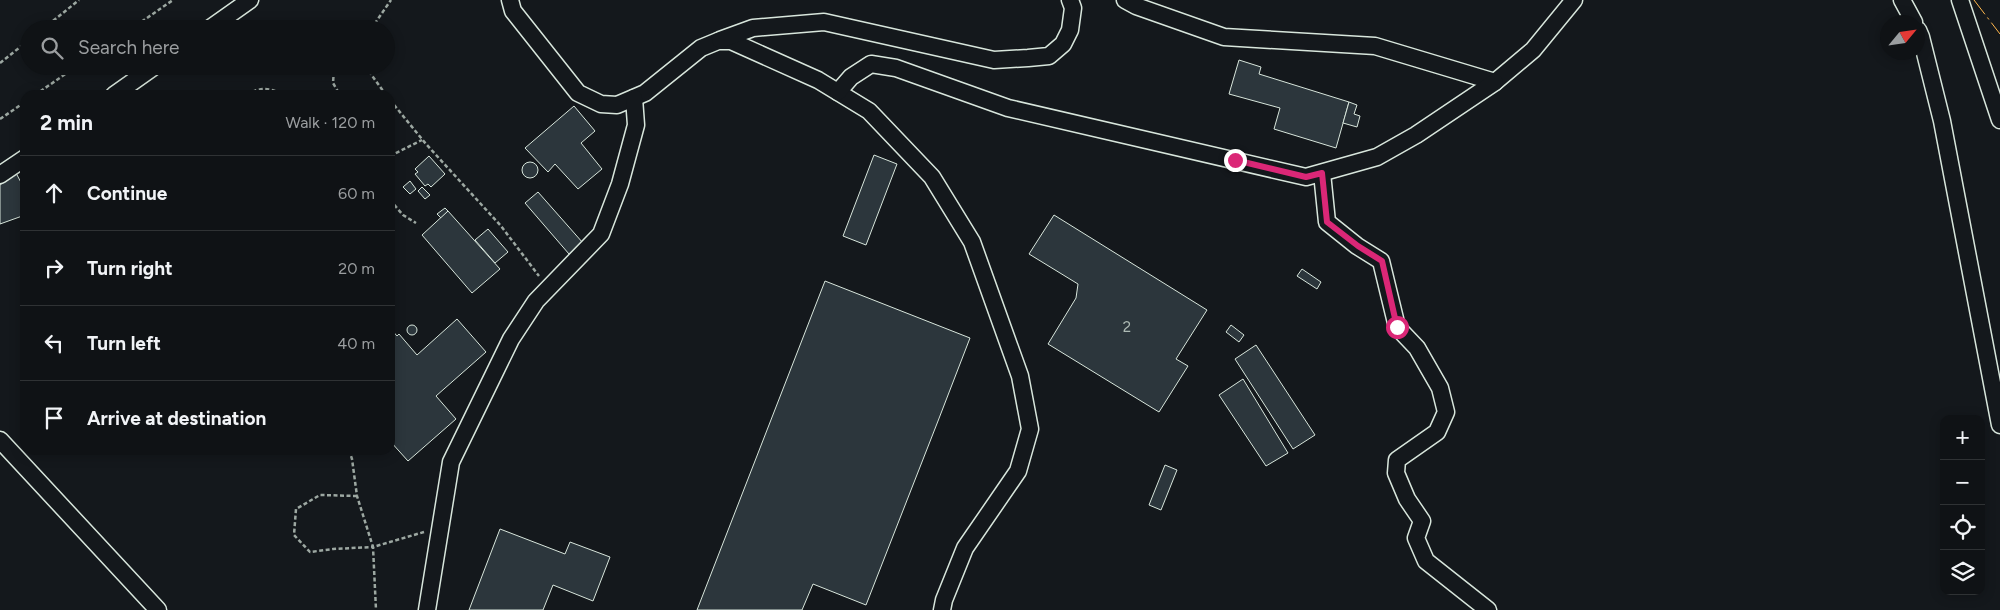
<!DOCTYPE html>
<html lang="en">
<head>
<meta charset="utf-8">
<style>
	:root { --surface:#0f1215; --page:#1d2022; --text:#f1f3f6; --muted:#9b9ea0; --line:#2f3234 }
	body { margin:0; font-family:Figtree,sans-serif; background:var(--page); color:var(--text) }
	.controls { position:absolute; right:15px; bottom:15px; display:grid; overflow:hidden; border-radius:10px; box-shadow:0 2px 12px #0003 }
	.controls button { width:45px; height:45px; display:grid; place-items:center; padding:0; border:0; border-bottom:1px solid var(--line); background:var(--surface); color:var(--text); font:25px sans-serif }
	.compass { position:absolute; left:1880px; top:15px; width:45px; height:45px; border-radius:50%; background:var(--surface); box-shadow:0 2px 12px #0003; rotate:61deg }
	.stop { position:absolute; width:15px; height:15px; margin:-11px; border:4px solid #db2777; border-radius:50%; background:#fff }
	.stop.end { background:#db2777; border-color:#fff; box-shadow:0 1px 5px #0008 }
	.list { margin:0; padding:0; list-style:none }
	h2 { display:flex; justify-content:space-between; align-items:center; height:65px; margin:0; padding:0 20px; font-size:21px }
	h2 small { font-size:16px; font-weight:400; color:var(--muted) }
	.list li { display:grid; grid-template-columns:32px 1fr auto; gap:15px; align-items:center; box-sizing:border-box; height:75px; padding:0 20px; border-top:1px solid var(--line) }
	.list b { display:block; font-size:19px; white-space:nowrap }
	.list em { font-size:16px; font-style:normal; color:var(--muted) }
	.icon { flex:none; width:28px; height:28px; fill:none; stroke:currentColor; stroke-width:2; stroke-linecap:round; stroke-linejoin:round }
	.map { position:relative; flex:none; width:2000px; height:610px; overflow:hidden }
	.search { position:absolute; background:var(--surface); box-shadow:0 2px 12px #0003; left:20px; top:20px; width:375px; height:55px; display:flex; align-items:center; gap:12px; box-sizing:border-box; padding:0 18px; border-radius:28px; color:var(--muted); font-size:19px }
	.panel { position:absolute; background:var(--surface); box-shadow:0 2px 12px #0003; left:20px; top:90px; width:375px; height:365px; border-radius:15px }
	.map>svg:first-child { display:block }
	.building { fill:#2c363c; stroke:#d8e6dc }
	.lines { fill:none; stroke-linecap:round; stroke-linejoin:round }
	.minor-casing { stroke:#d8e6dc; stroke-width:19 }
	.path { stroke:#9da8a2; stroke-width:2.5; stroke-dasharray:4 2.5; stroke-linecap:butt }
	.minor { stroke:#14181c; stroke-width:16 }
	.power { stroke:#ffb74d; stroke-width:1; stroke-dasharray:18 4 2.5 4; stroke-linecap:butt }
	.route { stroke:#db2777; stroke-width:6 }
	.labels { text-anchor:middle; dominant-baseline:central; stroke-width:4; stroke-linejoin:round; paint-order:stroke }
	.number-label { font-size:15px; fill:#adbab4 }
</style>
</head>
<body>
<div class="map">
<svg width="2000" height="610" viewBox="0 0 2000 610">
	<rect width="100%" height="100%" fill="#14181c"/>
	<g class="building">
		<path d="M1239,60L1261,67L1259,74L1349,102L1336,148L1274,129L1280,108L1229,94Z"/>
		<path d="M1349,102L1357,105L1354,114L1360,116L1357,127L1343,123Z"/>
		<path d="M574,106L595,131L581,143L602,169L578,189L555,164L548,172L525,148Z"/>
		<path d="M874,155L897,164L866,245L843,236Z"/>
		<path d="M429,156L445,174L431,187L428,184L425,186L415,174L418,172L415,169Z"/>
		<circle cx="530" cy="170" r="8"/>
		<path d="M16,173L25,190V215L0,224V185Z"/>
		<path d="M410,181L416,189L410,194L403,187Z"/>
		<path d="M422,187L430,195L425,199L418,191Z"/>
		<path d="M538,192L583,243L569,254L525,203Z"/>
		<path d="M445,208L448,211L441,218L437,214Z"/>
		<path d="M448,211L500,269L472,293L422,235Z"/>
		<path d="M1054,215L1207,310L1176,359L1188,366L1159,412L1048,344L1076,298L1078,284L1029,254Z"/>
		<path d="M488,229L508,252L495,263L475,240Z"/>
		<path d="M1302,269L1321,282L1317,289L1297,276Z"/>
		<path d="M825,281L970,338L938,421L866,605L813,584L802,610H697Z"/>
		<path d="M457,319L486,352L436,396L456,419L408,461L390,441V328L397,336L399,334L417,355Z"/>
		<path d="M1231,325L1244,335L1239,342L1226,332Z"/>
		<circle cx="412" cy="330" r="5"/>
		<path d="M1256,345L1315,435L1293,449L1235,359Z"/>
		<path d="M1243,379L1288,453L1266,466L1219,395Z"/>
		<path d="M1165,465L1177,470L1161,510L1149,505Z"/>
		<path d="M500,529L565,554L570,542L610,557L593,601L553,585L543,610H469Z"/>
	</g>
	<g class="lines">
		<defs>
			<g id="minor">
				<path d="M510,0L513,11L578,93L601,104L617,105L645,93L701,48L718,41H731L818,80L869,111L932,177L972,242L1020,376L1030,429L1018,471L965,548L944,600L942,610"/>
				<path d="M1125,0L1136,6L1224,37L1375,46L1495,82L1533,50L1574,0"/>
				<path d="M1902,0L1914,22"/>
				<path d="M1960,0L2000,120"/>
				<path d="M209,29L250,0"/>
				<path d="M1918,30L1921,37L1942,121L2000,425"/>
				<path d="M720,40L753,28L824,22L994,60L1028,58L1049,56L1063,44L1070,30L1073,8L1070,0"/>
				<path d="M838,92L851,77L871,64L896,68L1008,108L1306,177L1377,157L1416,135L1495,82"/>
				<path d="M114,95L155,66"/>
				<path d="M1322,173L1327,222L1357,246L1381,261L1397,327L1417,348L1440,388L1446,412L1437,432L1397,460L1396,473L1407,499L1422,521L1416,538L1426,561L1488,610"/>
				<path d="M0,175L25,158"/>
				<path d="M0,440L158,610"/>
				<path d="M427,610L451,462L511,339L536,301L601,234L620,184L636,125L634,98"/>
			</g>
		</defs>
		<use href="#minor" class="minor-casing"/>
		<g class="path">
			<path d="M43,29L79,0"/>
			<path d="M131,29L173,0"/>
			<path d="M371,29L391,0"/>
			<path d="M0,63L29,40"/>
			<path d="M338,66L334,69L333,83L340,95"/>
			<path d="M365,66L386,95"/>
			<path d="M35,95L77,66"/>
			<path d="M247,95C258,87 271,87 282,95"/>
			<path d="M390,100L426,144L501,226L539,276"/>
			<path d="M0,119L25,102"/>
			<path d="M390,156L422,140"/>
			<path d="M390,200L403,215L416,223"/>
			<path d="M349,450L352,459L357,496L373,547L424,532"/>
			<path d="M357,496L320,495L296,509L294,535L310,552L333,549L373,547L376,610"/>
		</g>
		<use href="#minor" class="minor"/>
		<path class="power" d="M1974,0L2000,34"/>
	</g>
	<g class="lines">
		<path class="route" d="M1235,160L1306,177L1322,173L1327,222L1358,246L1382,261L1397,327"/>
	</g>
	<g class="labels">
		<g class="number-label">
			<text x="1127" y="327">2</text>
		</g>
	</g>
</svg>
<div class="controls">
<button>+</button>
<button>−</button>
<button><svg class="icon" aria-label="locate" viewBox="0 0 24 24"><circle cx="12" cy="12" r="6"/><path d="M12 2v4M12 18v4M2 12h4M18 12h4"/></svg></button>
<button><svg class="icon" aria-label="layers" viewBox="0 0 24 24"><path d="M12 4l9 5-9 5-9-5zM3 14l9 5 9-5"/></svg></button>
</div>
<svg class="compass" viewBox="-18 -18 36 36"><path d="M0-13l5 13h-10z" fill="#e53935"/><path d="M0 13l5-13h-10z" fill="#9b9ea0"/></svg>
<div class="stop" style="left:1397px;top:327px"></div>
<div class="stop end" style="left:1235px;top:160px"></div>
<div class="search"><svg class="icon" aria-label="search" viewBox="0 0 24 24"><circle cx="10" cy="10" r="6"/><path d="M15 15l6 6"/></svg>Search here</div>
<section class="panel">
<h2>2 min<small>Walk · 120 m</small></h2>
<ul class="list">
<li><svg class="icon" aria-label="ahead" viewBox="0 0 24 24"><path d="M12 20V5M6 11l6-6 6 6"/></svg><div><b>Continue</b></div><em>60 m</em></li>
<li><svg class="icon" aria-label="right" viewBox="0 0 24 24"><path d="M7 20v-9h11M14 6l5 5-5 5"/></svg><div><b>Turn right</b></div><em>20 m</em></li>
<li><svg class="icon" aria-label="left" viewBox="0 0 24 24"><path d="M17 20v-9H6M10 6l-5 5 5 5"/></svg><div><b>Turn left</b></div><em>40 m</em></li>
<li><svg class="icon" aria-label="arrive" viewBox="0 0 24 24"><path d="M6 21V4h12l-3 4 3 4H6"/></svg><div><b>Arrive at destination</b></div></li>
</ul>
</section>
</div>
</body>
</html>
